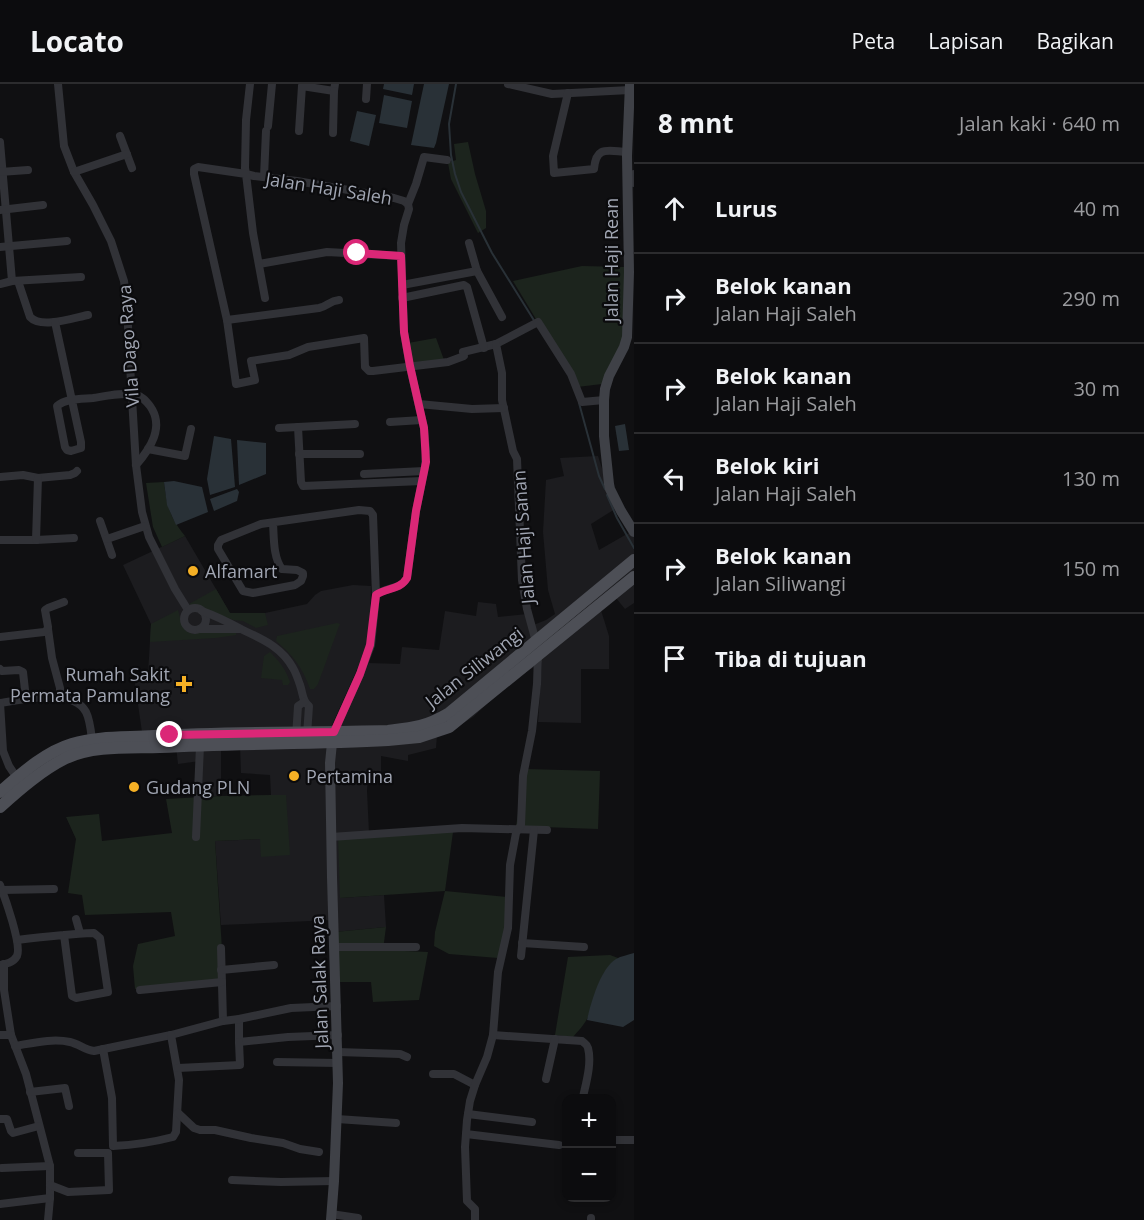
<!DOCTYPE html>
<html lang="id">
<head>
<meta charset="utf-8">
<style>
	:root { --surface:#0c0c0e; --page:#151517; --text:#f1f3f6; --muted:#9a9b9e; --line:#2c2c2e }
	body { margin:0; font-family:"Open Sans",sans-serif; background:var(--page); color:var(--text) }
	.controls { position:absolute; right:18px; bottom:18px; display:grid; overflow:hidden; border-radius:12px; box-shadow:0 3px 9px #0003 }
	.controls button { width:54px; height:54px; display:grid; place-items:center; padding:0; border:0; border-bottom:2px solid var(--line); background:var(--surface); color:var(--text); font:30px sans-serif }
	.stop { position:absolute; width:18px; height:18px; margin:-14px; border:4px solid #db2777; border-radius:50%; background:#fff }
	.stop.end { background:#db2777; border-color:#fff; box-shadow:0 2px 6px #0008 }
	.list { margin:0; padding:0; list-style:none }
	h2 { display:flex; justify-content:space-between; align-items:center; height:78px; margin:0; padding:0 24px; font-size:26px }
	h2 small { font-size:20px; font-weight:400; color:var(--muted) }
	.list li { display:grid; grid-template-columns:39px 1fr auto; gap:18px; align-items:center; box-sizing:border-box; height:90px; padding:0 24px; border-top:2px solid var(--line) }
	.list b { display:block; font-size:22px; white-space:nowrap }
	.list p { margin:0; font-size:20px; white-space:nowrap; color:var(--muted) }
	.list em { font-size:20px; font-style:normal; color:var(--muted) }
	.icon { flex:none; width:33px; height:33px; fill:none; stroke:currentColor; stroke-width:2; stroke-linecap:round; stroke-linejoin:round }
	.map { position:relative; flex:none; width:634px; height:1136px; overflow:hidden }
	header { display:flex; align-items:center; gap:36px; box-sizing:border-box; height:84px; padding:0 30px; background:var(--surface); border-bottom:2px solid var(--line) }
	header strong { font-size:28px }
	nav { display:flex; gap:33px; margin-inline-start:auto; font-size:21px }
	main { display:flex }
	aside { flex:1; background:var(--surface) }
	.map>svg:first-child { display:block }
	.built { fill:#1c1c1f }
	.green { fill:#1c241d }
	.water { fill:#293137 }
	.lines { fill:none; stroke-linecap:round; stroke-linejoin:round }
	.stream { stroke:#293137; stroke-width:2 }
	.street { stroke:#313237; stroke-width:8 }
	.secondary { stroke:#3f4147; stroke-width:10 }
	.primary { stroke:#4d4f56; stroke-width:12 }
	.route { stroke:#db2777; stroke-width:8 }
	.poi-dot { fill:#f5b025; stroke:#0b0b0d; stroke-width:2 }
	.labels { text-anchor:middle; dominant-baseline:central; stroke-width:4.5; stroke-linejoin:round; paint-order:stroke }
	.street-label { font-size:18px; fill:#a1a6b3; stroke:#0b0b0d }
	.poi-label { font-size:18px; fill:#a1a6b3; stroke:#0b0b0d; text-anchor:start }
</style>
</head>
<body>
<header>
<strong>Locato</strong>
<nav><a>Peta</a><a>Lapisan</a><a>Bagikan</a></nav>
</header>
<main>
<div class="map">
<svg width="634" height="1136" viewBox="0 0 634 1136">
	<rect width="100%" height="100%" fill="#101012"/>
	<path class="built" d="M598,372L615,425L591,440L599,466L634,446V519L625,525L616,514L600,523L609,552V585H581V639L538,638L542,578L512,597L473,633L451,647L437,651L436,664L408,671V677L381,672V689L368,690L367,707L369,749L340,814L384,811L386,843L335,848L333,836L221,841L215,757L261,755L286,712L271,711L270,691L241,689L240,661H221V712L201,713L200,677L178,680L176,662L142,648L134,593L148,590L151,540L123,481L185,452L230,529H265L307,520L315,511L321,507L353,501L371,502L370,532L368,561L332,641L340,640L369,579L400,580L402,563L439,566L445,527L476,532L478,518L496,520L498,533L527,530L531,542L546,536L555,530L548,506L543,448L546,396L564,392L560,374Z"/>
	<g class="green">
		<path d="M468,58L475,90L486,127V144L478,149L451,95L448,79L456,76L454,60Z"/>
		<path d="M582,182L624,183V245L621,260L602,300L577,303L513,197Z"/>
		<path d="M436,254L444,276L411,281L408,259Z"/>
		<path d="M164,398C167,422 169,432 185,452L162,463L153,443L146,399Z"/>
		<path d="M216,505L230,529H265L268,541L256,544L243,537L233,536L208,527L200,522H193L189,520Z"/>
		<path d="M178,526L182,541L186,547L193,550L203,547H221L236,549V551L215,554L150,558L151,540Z"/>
		<path d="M337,539L340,540L339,542L318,600L314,605H310C303,584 292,570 276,557L277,552Z"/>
		<path d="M270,568C280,578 286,586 290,598L288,601H283L282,596L261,594L264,572Z"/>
		<path d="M525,685L600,687L598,745L516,742Z"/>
		<path d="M271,711H286L290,771L261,773L260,755L215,757L224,896L135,905L133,882L138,860L175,852L171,828L85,831L82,811L68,809L76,755L66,733L99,730L102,757L172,749L166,715L221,712Z"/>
		<path d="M453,748L445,807L507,813V846L498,874L449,870L434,862L435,848L445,807L340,814L338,751L369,749Z"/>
		<path d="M386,843L383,866L428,868L419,916L373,918L371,898H337L335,848Z"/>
		<path d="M610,871L618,874C599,887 595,913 588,933C585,940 578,947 573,953L555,951L568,873Z"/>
	</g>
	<g class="water">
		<path d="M384,0H414L412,11L383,5Z"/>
		<path d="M424,0H449L436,59L434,64L411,61Z"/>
		<path d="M384,11L412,17L407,44L379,39Z"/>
		<path d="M357,27L376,31L369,62L350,57Z"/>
		<path d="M625,340L629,366L619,367L615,342Z"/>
		<path d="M214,352L231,355L235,403L210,411L207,395Z"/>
		<path d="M237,356L266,359V390L239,401Z"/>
		<path d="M174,397L202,403L208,428L176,441L167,421L164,398Z"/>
		<path d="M237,405L239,408L237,417L214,427L210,415Z"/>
		<path d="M634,869V936L623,943L587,936C591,919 600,885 616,875C621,872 628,871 634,869Z"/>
	</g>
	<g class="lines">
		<g class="stream">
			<path d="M456,0L449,40L451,71L455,90L461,108L492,169L535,238"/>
			<path d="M579,319L599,392L605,405"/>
			<path d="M607,411L617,434L634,464"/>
		</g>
		<g class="street">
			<path d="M58,0L64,62L74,88L93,121L111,157L124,197L127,220L129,264L136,381L142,428L149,453L175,505L188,526"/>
			<path d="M250,0L246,36L245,84L246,90L254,92L297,97L394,114L404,117L408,120L409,125L404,141L401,159L404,248L410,283L424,344L426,367L425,383L416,427L407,494C399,507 387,502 376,511L371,561L360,590L334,648"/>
			<path d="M508,0L552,10L630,6"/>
			<path d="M568,9L553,72L554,89L594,85C596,61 608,67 627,68"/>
			<path d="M366,15L367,0"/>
			<path d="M268,42L272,0"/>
			<path d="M299,47L302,2L334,7L335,0"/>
			<path d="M333,49L334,7"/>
			<path d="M120,52L132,84"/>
			<path d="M0,58L12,197"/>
			<path d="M0,88L28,86"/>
			<path d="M74,88L127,70"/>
			<path d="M264,93L266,47"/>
			<path d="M634,99V90"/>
			<path d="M408,120L416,100L424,73L447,76"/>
			<path d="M0,126L43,121"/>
			<path d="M469,159L477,187L502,233"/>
			<path d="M0,163L67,157"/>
			<path d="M259,180L327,168L401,172"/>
			<path d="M18,197L30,233C41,245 73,234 88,231"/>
			<path d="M0,200L12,197L81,193"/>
			<path d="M402,201L477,187"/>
			<path d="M265,214L253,149L246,90L198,83L194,85V90L227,236L236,300L255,296L251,277L289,271L308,263L364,254L365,283L369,287H373L448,278L464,272L463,268L496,260L538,238L571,290L582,318L604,316"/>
			<path d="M402,214L464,201L467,203L484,264"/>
			<path d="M227,236L319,224C328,222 329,217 339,216"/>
			<path d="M55,238L81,358V364L71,367L67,366L65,363L57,322C66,314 82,315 93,314C106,312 123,308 136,311C142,312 146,317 150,322C165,343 150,365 136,381"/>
			<path d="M496,260L502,289V316L513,367L517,375L522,496L527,525L536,558"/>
			<path d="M419,320L472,325L504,324"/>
			<path d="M390,338L422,336"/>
			<path d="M298,343L301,398L303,402L422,397"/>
			<path d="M279,344L355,340"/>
			<path d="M148,365L185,372L191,345"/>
			<path d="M299,370H360"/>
			<path d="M364,390L424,387"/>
			<path d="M0,393L23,391L38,394L70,391L75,389L77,387"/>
			<path d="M100,437L112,471"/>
			<path d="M273,439C274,454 273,473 282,485L297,486L303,489V492L301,497L295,501L253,509L243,507L218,465V461L221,456L261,440L359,426L370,427L373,431L376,511"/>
			<path d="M107,455L145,442"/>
			<path d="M0,456H36L74,454"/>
			<path d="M36,456L38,394"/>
			<circle cx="195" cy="535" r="11"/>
			<path d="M202,527C216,532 228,538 241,545C261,555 281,562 293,584C296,589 298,595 300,601C303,609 302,617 309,622L307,651"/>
			<path d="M48,545L52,574L60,604V613"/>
			<path d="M200,545H240"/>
			<path d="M0,553L44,548L47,546L48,543L45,526L48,524L64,518"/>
			<path d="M0,585L2,587L19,586L23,588L26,615"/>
			<path d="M0,619C23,616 72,603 86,628C90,636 91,647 92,656"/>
			<path d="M0,619L3,667L9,682L17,694"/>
			<path d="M296,653L298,622L304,618"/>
			<path d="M196,753L200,662"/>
			<path d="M331,753L462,744L547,746"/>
			<path d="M0,801C5,814 22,861 17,872C13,879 6,880 0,881"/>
			<path d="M2,806L54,805"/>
			<path d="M76,835L80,849"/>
			<path d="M17,856C42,853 68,850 94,849L100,854L108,908L76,914L72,912L64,851"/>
			<path d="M522,859L584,863"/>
			<path d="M334,863H416"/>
			<path d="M221,864L223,937"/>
			<path d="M521,872L534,746"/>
			<path d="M4,880V906L11,951L26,990L50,1082V1114L48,1136"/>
			<path d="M221,886L274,881"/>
			<path d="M140,906L222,898"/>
			<path d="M239,935V958L288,953L338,951"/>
			<path d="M0,951H11"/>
			<path d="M493,951L582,957C585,960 587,960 588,964C592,979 586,999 583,1013L582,1014"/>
			<path d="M15,962C33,959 53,954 70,958C79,960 85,966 94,967L171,951L223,937L239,935L291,924L337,922"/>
			<path d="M103,965L112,1014L113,1062C133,1061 154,1058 173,1053L176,1048L179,996L171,951"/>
			<path d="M338,968L400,970L407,973"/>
			<path d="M277,978L338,979"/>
			<path d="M178,984L240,981L239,958"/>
			<path d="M433,990H454L475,1001"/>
			<path d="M546,995L555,955"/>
			<path d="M30,1008L65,1004L69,1022"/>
			<path d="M178,1029L194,1044L200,1046H215L251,1054L283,1059L300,1065L319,1068"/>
			<path d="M468,1030L532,1038"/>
			<path d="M0,1035H7L11,1047L13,1049L39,1042"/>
			<path d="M337,1035L396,1039"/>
			<path d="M466,1050L559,1061"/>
			<path d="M612,1056H634"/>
			<path d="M2,1084L50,1082"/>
			<path d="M232,1096L281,1098L334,1097"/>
			<path d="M50,1101L68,1108L109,1106L108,1069H78"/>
			<path d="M0,1120L50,1114"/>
			<path d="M331,1130L358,1134"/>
			<path d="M475,1136V1125L467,1117L465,1063L467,1036L470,1017L475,1001L487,973L493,951L498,888L508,844L510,781L516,749L521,741L523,692L532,647L537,600L538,571"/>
			<path d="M591,1136V1134"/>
		</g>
		<g class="secondary">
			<path d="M630,0L627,72L629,188L627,253L624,263L609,292L605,305L604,316V352L609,400L610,405L621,427L634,448"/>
			<path d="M331,1136L334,1097L338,999L332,793L330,679L332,659"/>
		</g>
		<g class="primary">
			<path d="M0,708C21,690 45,668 72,660C98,652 127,654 154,652C232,648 310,649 388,647C413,644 426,643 448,630L634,476"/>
			<path d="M0,723C20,705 42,686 66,674C94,661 130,664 160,663C236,659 312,660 388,656L419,653L449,643L634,493"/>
		</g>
	</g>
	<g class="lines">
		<path class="route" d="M170,651L334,648L360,590L370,561L376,511C387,503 399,507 407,494L416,427L426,378L424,344L410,282L404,248L401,172L357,169"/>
	</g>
	<g class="poi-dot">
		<circle cx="193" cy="487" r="6"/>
		<path d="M181 591h6v6h6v6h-6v6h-6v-6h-6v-6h6z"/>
		<circle cx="294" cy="692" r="6"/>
		<circle cx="134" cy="703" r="6"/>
	</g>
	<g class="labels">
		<g class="street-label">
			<text transform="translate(329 104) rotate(9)">Jalan Haji Saleh</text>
			<text transform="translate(611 176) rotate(-90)">Jalan Haji Rean</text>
			<text transform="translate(128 262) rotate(-94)">Vila Dago Raya</text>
			<text transform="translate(523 453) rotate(-94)">Jalan Haji Sanan</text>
			<text transform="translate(474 583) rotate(-38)">Jalan Siliwangi</text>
			<text transform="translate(319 898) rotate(-92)">Jalan Salak Raya</text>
		</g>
		<g class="poi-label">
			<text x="205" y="487">Alfamart</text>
			<text x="170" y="590" text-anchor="end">Rumah Sakit<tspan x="170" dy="21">Permata Pamulang</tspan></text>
			<text x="306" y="692">Pertamina</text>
			<text x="146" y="703">Gudang PLN</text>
		</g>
	</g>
</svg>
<div class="controls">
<button>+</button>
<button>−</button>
</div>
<div class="stop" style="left:357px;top:169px"></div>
<div class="stop end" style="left:170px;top:651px"></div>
</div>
<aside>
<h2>8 mnt<small>Jalan kaki · 640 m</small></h2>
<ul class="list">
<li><svg class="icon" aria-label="ahead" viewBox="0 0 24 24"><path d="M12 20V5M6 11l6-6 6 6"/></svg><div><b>Lurus</b></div><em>40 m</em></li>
<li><svg class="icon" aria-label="right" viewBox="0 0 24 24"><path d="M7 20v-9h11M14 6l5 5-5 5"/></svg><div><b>Belok kanan</b><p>Jalan Haji Saleh</p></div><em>290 m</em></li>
<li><svg class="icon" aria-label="right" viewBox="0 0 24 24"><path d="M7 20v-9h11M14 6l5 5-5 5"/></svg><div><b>Belok kanan</b><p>Jalan Haji Saleh</p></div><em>30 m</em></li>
<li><svg class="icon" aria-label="left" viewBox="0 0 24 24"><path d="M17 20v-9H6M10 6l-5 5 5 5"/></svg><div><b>Belok kiri</b><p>Jalan Haji Saleh</p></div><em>130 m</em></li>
<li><svg class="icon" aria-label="right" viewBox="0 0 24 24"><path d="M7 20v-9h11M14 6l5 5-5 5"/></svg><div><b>Belok kanan</b><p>Jalan Siliwangi</p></div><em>150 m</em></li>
<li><svg class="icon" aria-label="arrive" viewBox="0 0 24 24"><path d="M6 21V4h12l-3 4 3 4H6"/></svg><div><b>Tiba di tujuan</b></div></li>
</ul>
</aside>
</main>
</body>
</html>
